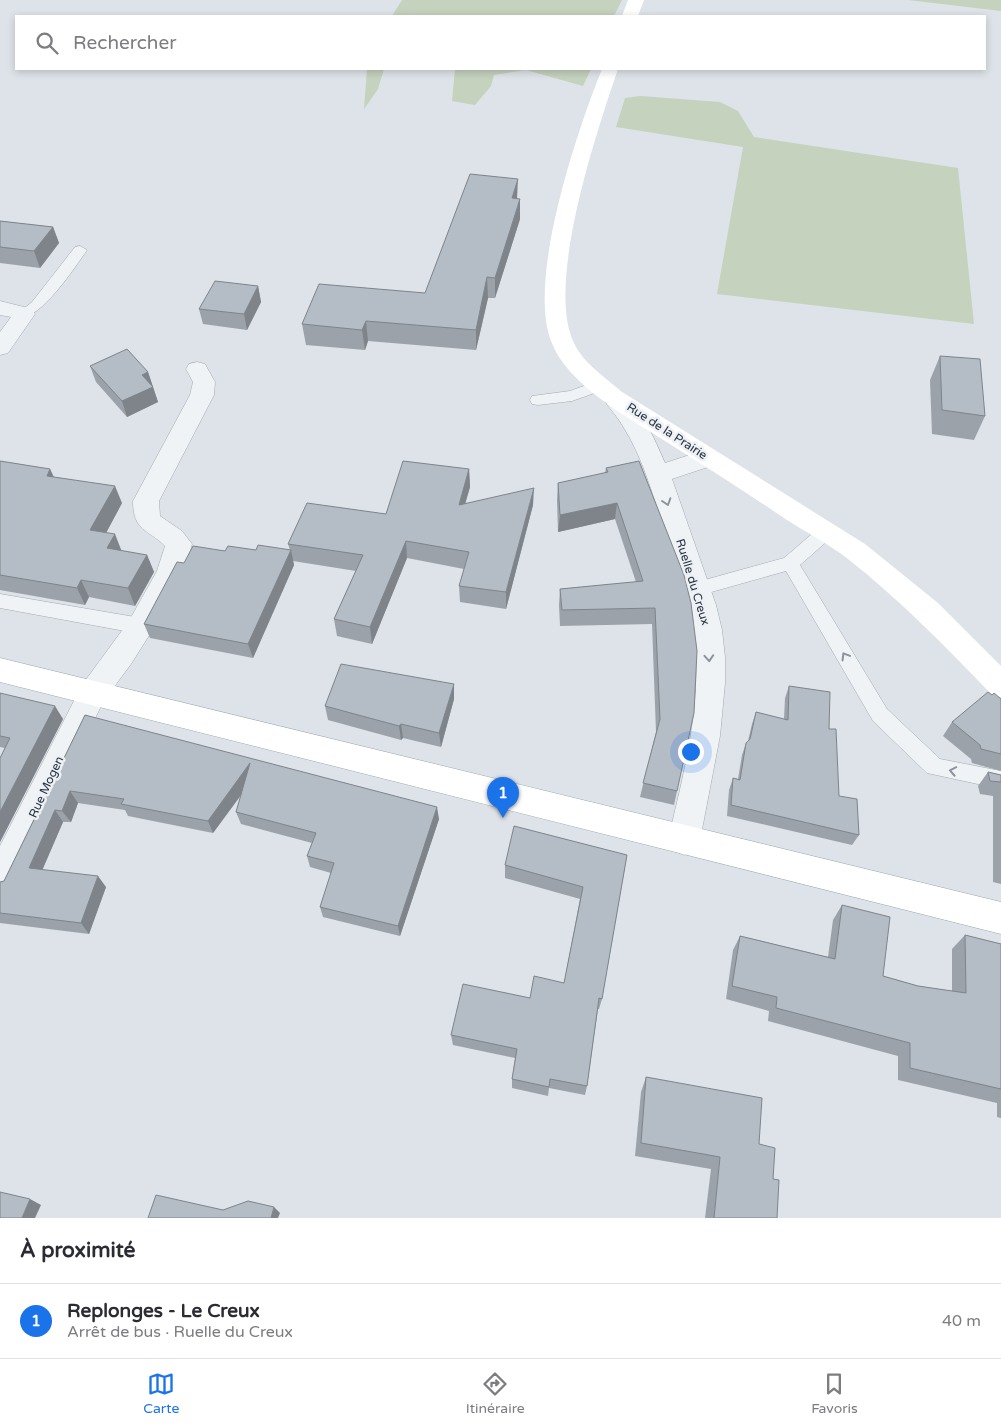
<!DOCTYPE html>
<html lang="fr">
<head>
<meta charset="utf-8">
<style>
	:root { --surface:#fff; --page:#f7f7f7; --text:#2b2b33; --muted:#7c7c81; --line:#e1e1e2; --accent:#1a73e8 }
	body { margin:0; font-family:"Varela Round",sans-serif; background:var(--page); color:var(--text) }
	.you { position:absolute; left:690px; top:751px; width:18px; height:18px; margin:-12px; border:4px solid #fff; border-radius:50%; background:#1a73e8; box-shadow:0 0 0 8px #1a73e833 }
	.badge { display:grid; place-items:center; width:32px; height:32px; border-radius:50%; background:var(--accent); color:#fff; font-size:16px; font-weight:700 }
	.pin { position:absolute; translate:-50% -41px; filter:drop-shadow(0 1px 2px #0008) }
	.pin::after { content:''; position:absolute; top:26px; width:18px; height:15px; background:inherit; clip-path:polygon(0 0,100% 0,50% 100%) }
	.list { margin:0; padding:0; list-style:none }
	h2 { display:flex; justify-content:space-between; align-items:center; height:65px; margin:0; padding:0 20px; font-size:21px }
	h2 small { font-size:16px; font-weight:400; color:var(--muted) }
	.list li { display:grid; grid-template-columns:32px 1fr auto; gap:15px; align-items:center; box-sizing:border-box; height:75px; padding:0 20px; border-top:1px solid var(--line) }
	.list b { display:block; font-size:19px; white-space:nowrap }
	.list p { margin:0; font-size:16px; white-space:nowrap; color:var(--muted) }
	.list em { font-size:16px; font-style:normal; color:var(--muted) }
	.icon { flex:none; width:28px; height:28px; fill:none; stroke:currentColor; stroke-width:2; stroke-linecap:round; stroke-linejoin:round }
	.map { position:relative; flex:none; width:1001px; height:1218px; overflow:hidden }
	.search { position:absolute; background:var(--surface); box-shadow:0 2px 8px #0003; left:15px; right:15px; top:15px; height:55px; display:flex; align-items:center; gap:12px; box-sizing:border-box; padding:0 18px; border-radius:0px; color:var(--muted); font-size:19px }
	.sheet { height:140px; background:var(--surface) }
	nav { display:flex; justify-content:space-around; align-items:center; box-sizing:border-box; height:70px; border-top:1px solid var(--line); background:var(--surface); font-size:14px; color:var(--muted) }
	nav a { display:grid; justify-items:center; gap:2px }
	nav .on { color:var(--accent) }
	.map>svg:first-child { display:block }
	.green { fill:#c5d2be }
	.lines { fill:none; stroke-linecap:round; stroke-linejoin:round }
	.lane-casing { stroke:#a2aab2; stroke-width:1 }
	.street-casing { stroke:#a2aab2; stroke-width:1 }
	.primary-casing { stroke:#9ca8b4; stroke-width:1 }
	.lane { fill:#f0f3f6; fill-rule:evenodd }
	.street { fill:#f0f3f6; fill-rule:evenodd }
	.secondary { fill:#fff; fill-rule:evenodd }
	.primary { fill:#fff; fill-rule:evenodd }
	.wall { fill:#9ba2a9 }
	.shaded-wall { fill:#7e848a }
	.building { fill:#b4bcc5; stroke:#7e848a }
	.oneway { stroke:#8b929a }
	.labels { text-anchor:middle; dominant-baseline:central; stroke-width:5; stroke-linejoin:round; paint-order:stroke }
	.street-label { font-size:12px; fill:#26323f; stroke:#edf1f5 }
</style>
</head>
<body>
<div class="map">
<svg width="1001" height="1218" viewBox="0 0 1001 1218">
	<rect width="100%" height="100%" fill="#dde3e8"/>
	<g class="green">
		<path d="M402,0H622L614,16H392Z"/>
		<path d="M908,0H1001V11Z"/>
		<path d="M367,69H384L378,89L364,109Z"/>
		<path d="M455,69H591L583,86L526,70L494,75L491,86L475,105L452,101Z"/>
		<path d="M640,96L720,102L738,111L754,137L958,168L974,324L717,294L743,147L616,127L625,98Z"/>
	</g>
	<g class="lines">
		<defs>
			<g id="lane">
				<path d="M80,246L87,250C76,266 39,322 19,317L17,314L32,302L75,247Z"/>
				<path d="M600,380L606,381L608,385L606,389L572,401L538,405L532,404L530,400L532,396L570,391Z"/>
				<path d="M826,525L832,527L835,532L832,537L800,565L887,709L940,759L1001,771V789L927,773L873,721L786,571L697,596L690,594L688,589L690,584L784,558L820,527Z"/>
				<path d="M0,594L141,618L148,621L150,626L148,631L141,634L0,608Z"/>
			</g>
			<g id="street">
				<path d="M0,301L32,309L35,314L8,353L0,355V332L11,317L0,315Z"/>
				<path d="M197,362L205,364L215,382L214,395L159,501L160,516L182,531L192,544L186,566L157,623L131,664L103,702L12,891L0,896V846L82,685L129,621L157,571L165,546C148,529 133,531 133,501L190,395L193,382L186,369L189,364Z"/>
				<path d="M614,389C636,395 656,442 665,463L708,449L717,452L720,458L717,464L672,479L716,605L722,630L725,657V683L720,736L700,840L695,850L684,855L673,850L668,840C680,789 694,737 696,684C699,623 679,575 661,519C651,488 641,455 624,428C618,417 609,408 602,397L606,392Z"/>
			</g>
			<path id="primary" d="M0,658L1001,902V934L0,682Z"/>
		</defs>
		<use href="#lane" class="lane-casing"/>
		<use href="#street" class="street-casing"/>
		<use href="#primary" class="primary-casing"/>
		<use href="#lane" class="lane"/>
		<use href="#street" class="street"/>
		<g class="secondary">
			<path d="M628,0H644L638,16H622Z"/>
			<path d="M602,69H618C597,131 545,284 574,343C583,363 606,378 622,392L865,544L938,603L1001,666V697L991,694C945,646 900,600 848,559C829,544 807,533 787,520C747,493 706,467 665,441C628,417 567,385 551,341C527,279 577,131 602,69Z"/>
		</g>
		<use href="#primary" class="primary"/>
	</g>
	<g class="wall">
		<path d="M517,199H520V219L495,298H488L476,350L368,341L365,350L306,345L302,324L425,293Z"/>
		<path d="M0,221L53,227L59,243L40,268L0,263Z"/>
		<path d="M258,286L261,302L247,330L203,324L199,309Z"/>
		<path d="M940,356L985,416L974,440L932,434L930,380Z"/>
		<path d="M90,366L148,372L158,402L127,417L96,382Z"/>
		<path d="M0,461L50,469L54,477L122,503L106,533L122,551L147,555L154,572L135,606L89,597L85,605L0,590Z"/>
		<path d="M639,461L677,791L674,805L640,797L656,732L652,624L560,626L559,605L560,589L636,582L615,519L558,532L557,500L558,483L605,473L606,468Z"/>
		<path d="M469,469L470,487L465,503L533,505L506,609L460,602L459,586L464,569L407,558L372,644L337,636L334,619L356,571L293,561L294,565L253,658L150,638L144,624L225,551L290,550L288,544L386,514Z"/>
		<path d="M789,686L829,729L839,796L859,835L852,845L727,816L729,790L733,778L738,779L742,755L746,743L748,741L752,724L756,712L784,719L785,698Z"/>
		<path d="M0,693L63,719L0,842V758L5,748L0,747Z"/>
		<path d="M992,695L1001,699V771L972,763L971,759L943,736L952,722Z"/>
		<path d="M454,699L441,747L403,738L401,740L328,720L325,706Z"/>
		<path d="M85,715L439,819L400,936L323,917L320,907L331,873L310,867L307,856L312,843L241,824L236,812L241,795L213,833L128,816L125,810L78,803L71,822H63L42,870L106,887L89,934L0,923V882L4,881Z"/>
		<path d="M988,772L1001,775V884L993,882V796L980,794L978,786Z"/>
		<path d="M627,855L602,999L599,1009H598L587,1086L585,1095L549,1088L548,1096L512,1088V1079L515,1058L453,1045L451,1035L564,983L580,899L505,878V865Z"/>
		<path d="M842,905L883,976L918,986L952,991V949L965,935L1001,944V1118L997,1117V1103L898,1080V1056L768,1021L769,1011L726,999L733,950L740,936L828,957L833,920Z"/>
		<path d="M646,1077L759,1144L773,1179L777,1218H705L711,1169L635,1156L641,1092Z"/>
	</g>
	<g class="shaded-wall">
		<path d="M518,179L517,199L512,198Z"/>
		<path d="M520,199V219L495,298V278Z"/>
		<path d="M53,227L59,243L40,268L34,251Z"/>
		<path d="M487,277L488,298L476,350V330Z"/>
		<path d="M258,286L261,302L247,330L244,314Z"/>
		<path d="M366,321L368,341L365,350L362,330Z"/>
		<path d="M148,372L158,402L127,417L122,401L142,375Z"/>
		<path d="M50,469L58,487L47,476Z"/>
		<path d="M469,469L470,487L460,522L459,505Z"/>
		<path d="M115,486L122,503L98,548L90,530Z"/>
		<path d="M534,488L533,505L506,609V592Z"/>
		<path d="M617,503L615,519L558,532L560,515Z"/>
		<path d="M115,534L122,552L107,548Z"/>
		<path d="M406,541L407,558L372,644L370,627Z"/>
		<path d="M291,550L294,565L253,658L248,644Z"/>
		<path d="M147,555L154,572L135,606L128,588Z"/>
		<path d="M81,580L89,597L85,605L77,588Z"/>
		<path d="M454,684V699L441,747L439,733Z"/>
		<path d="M55,706L63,719L0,842V812Z"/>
		<path d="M401,724L403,738L401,740L399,726Z"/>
		<path d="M250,763L255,776L213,833L208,821Z"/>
		<path d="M70,791L78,803L71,822L62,811Z"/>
		<path d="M437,807L439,819L400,936L398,926Z"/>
		<path d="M55,810L63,822L38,880L29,868Z"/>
		<path d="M98,876L106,887L89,934L81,923Z"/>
		<path d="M30,1199L41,1205L35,1218H22Z"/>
		<path d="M274,1207L280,1213L278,1218H271Z"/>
	</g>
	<g class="building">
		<path d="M470,174L518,179L512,198L520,199L495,278L487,277L476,330L366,321L362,330L302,324L319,284L425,293Z"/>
		<path d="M0,221L53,227L34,251L0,247Z"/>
		<path d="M215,281L258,286L244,314L199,309Z"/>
		<path d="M127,349L148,372L142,375L153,387L122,401L90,366Z"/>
		<path d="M940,356L980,359L985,416L942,410Z"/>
		<path d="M0,461L50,469L47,476L115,486L90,530L115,534L107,548L147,555L128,588L81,580L77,588L0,575Z"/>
		<path d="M403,461L469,469L459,505L534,488L506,592L459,586L469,552L406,541L370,627L334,619L363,555L288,544L307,503L386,514Z"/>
		<path d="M639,461L684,575L691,603L697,651L694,713L677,791L643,783L660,719L655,608L562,610L560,589L643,581L617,503L560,515L558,483L608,472L606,468Z"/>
		<path d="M258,545L291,550L248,644L144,624L177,562L184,563L193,546L225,551L228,546L256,550Z"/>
		<path d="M341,664L454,684L439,733L401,724L399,726L325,706Z"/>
		<path d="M789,686L830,692L829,729H836L839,796L857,799L859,835L731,805L733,778L740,780L746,743L750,739L756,712L788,720Z"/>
		<path d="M988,692L992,695L994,693L1001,699V754L981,749L980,745L952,722Z"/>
		<path d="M0,693L55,706L0,812V758L10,738L0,736Z"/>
		<path d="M85,715L437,807L398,926L320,907L334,863L307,856L316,833L236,812L250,763L208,821L121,804L124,799L70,791L62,811L55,810L29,868L98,876L81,923L0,913V882L4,881Z"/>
		<path d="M988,772L1001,775V782L990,781Z"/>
		<path d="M514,826L627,855L602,999L599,998L587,1086L550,1079L549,1087L512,1079L517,1049L451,1035L463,984L530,998L534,976L564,983L583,887L505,865Z"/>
		<path d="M842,905L890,917L883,976L918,986L966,993L965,935L1001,944V1089L910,1068V1043L776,1008L777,997L732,986L740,936L835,959Z"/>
		<path d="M646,1077L762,1098L759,1144L775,1148L773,1179L779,1180L777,1218H714L720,1157L641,1143Z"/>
		<path d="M0,1192L30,1199L22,1218H0Z"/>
		<path d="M156,1195L223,1210L248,1201L274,1207L271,1218H148Z"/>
	</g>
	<defs><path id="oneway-chevron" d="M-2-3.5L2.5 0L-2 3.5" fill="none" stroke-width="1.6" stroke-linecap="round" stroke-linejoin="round" transform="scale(1.25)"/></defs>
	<g class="oneway">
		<use href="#oneway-chevron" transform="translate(667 502) rotate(72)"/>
		<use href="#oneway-chevron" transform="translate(845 656) rotate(-121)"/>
		<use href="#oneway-chevron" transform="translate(709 658) rotate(86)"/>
		<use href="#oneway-chevron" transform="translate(953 771) rotate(-169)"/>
	</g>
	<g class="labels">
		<g class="street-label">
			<text transform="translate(667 431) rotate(33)">Rue de la Prairie</text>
			<text transform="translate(693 582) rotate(73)">Ruelle du Creux</text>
			<text transform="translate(46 787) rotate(-65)">Rue Mogen</text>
		</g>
	</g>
</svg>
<div class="you"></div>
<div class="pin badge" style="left:503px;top:818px">1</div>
<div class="search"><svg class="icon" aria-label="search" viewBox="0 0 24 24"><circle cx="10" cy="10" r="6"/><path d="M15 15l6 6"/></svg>Rechercher</div>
</div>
<section class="sheet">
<h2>À proximité<small></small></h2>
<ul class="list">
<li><span class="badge">1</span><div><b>Replonges - Le Creux</b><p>Arrêt de bus · Ruelle du Creux</p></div><em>40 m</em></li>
</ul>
</section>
<nav>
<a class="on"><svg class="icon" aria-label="map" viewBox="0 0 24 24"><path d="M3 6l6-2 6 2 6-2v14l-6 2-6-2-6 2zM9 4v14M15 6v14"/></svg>Carte</a>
<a><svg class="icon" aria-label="directions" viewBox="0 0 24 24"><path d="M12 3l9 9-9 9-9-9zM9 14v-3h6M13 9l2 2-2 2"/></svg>Itinéraire</a>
<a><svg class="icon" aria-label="saved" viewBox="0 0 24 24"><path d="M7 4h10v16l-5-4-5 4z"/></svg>Favoris</a>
</nav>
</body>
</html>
